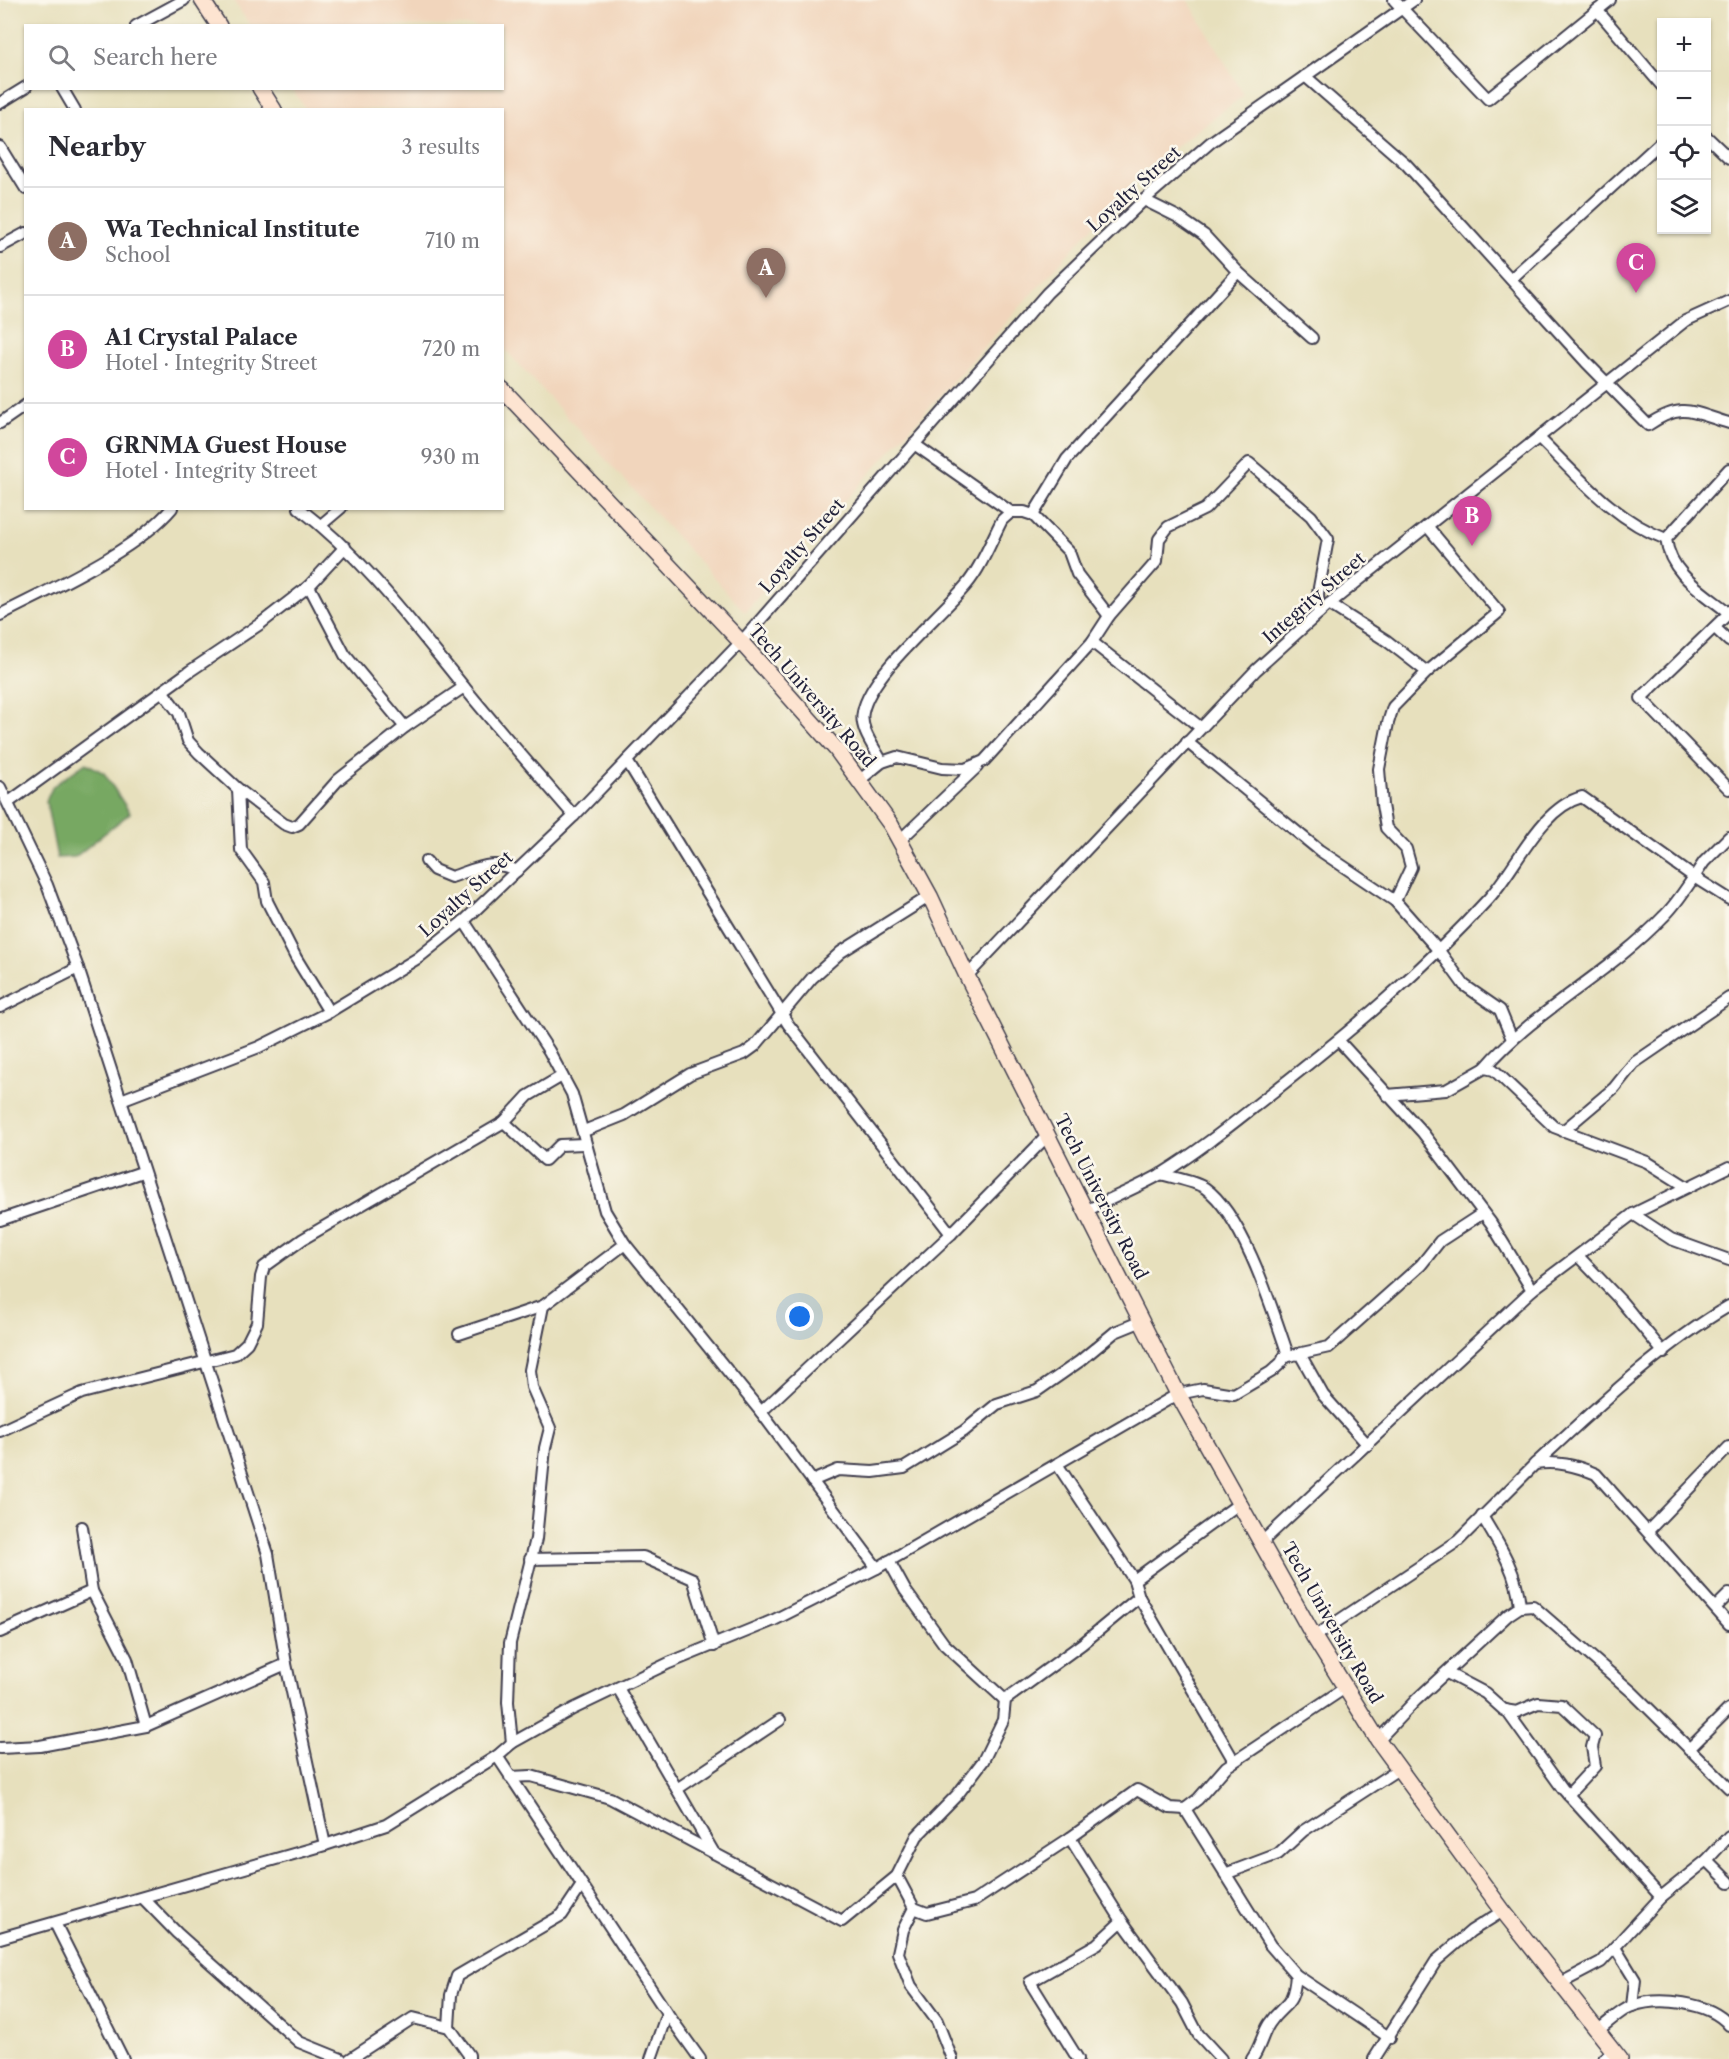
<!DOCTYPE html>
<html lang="en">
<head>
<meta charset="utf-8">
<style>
	:root { --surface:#fff; --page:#f2f2f3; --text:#2b2b33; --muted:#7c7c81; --line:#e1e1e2; --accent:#2563eb }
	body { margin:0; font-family:"Libre Caslon Text",serif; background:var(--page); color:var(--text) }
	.controls { position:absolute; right:18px; top:18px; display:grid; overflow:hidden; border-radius:0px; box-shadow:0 2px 4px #0004 }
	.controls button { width:54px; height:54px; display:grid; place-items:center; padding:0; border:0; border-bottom:2px solid var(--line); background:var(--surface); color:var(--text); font:30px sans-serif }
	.you { position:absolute; left:800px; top:1317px; width:21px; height:21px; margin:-15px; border:4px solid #fff; border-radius:50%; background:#1a73e8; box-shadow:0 0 0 9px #1a73e833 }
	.badge { display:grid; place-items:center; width:39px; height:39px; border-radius:50%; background:var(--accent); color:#fff; font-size:20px; font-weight:700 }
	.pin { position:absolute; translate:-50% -50px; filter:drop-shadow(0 2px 3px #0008) }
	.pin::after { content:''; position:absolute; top:32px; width:21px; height:18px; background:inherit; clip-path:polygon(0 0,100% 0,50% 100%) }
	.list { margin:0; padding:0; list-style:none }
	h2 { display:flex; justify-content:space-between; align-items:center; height:78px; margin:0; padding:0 24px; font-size:26px }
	h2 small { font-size:20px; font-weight:400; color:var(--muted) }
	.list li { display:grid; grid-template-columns:39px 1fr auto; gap:18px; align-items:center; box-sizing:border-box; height:108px; padding:0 24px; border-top:2px solid var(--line) }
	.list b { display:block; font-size:22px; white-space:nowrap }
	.list p { margin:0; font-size:20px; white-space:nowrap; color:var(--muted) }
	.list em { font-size:20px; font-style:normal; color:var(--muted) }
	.icon { flex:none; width:33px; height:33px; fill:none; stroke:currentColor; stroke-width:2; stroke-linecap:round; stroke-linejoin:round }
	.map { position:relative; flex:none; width:1729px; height:2059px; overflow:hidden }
	.search { position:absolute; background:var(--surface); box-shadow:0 2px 4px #0004; left:24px; top:24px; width:480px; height:66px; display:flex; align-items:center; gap:15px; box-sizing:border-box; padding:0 21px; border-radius:0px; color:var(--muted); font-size:22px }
	.panel { position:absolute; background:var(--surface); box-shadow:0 2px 4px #0004; left:24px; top:108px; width:480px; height:402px; border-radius:0px }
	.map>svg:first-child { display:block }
	.built { fill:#f1d5bc }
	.forest { fill:#77a862; stroke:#4c654e; stroke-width:1.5 }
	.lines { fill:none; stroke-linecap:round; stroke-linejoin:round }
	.street-casing { stroke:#403e4e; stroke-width:14 }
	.secondary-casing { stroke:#403e4e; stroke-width:18 }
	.street { stroke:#fff; stroke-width:10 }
	.secondary { stroke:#fde4d1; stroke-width:15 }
	.labels { text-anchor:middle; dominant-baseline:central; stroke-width:5; stroke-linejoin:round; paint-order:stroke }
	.street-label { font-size:18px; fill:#22223b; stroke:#fbf7ec }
</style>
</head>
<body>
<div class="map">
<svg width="1729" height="2059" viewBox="0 0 1729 2059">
	<rect width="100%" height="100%" fill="#fbf7ec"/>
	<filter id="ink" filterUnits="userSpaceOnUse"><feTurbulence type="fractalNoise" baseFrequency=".0167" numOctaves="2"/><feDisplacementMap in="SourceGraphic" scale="12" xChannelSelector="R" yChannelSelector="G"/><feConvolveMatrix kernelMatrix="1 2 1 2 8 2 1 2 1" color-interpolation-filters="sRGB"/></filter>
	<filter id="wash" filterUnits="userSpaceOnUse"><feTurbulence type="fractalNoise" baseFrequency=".008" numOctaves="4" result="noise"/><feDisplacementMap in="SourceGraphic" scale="24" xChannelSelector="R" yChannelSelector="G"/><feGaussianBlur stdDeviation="1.35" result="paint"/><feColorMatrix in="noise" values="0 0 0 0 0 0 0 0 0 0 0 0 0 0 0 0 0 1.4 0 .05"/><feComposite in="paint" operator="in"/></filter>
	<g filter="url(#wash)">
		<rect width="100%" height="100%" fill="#e7e0bd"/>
		<path class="built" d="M233,0H1188L1244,95L1141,173L745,612L503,347L502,110L306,109L292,89L502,88V26L250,25Z"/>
		<path class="forest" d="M86,763L104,773L130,813L75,857L57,858L46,801L53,786Z"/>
	</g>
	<g filter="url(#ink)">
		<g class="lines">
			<defs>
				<g id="street">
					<path d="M1394,0L1488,99L1610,0"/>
					<path d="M1597,10L1662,86"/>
					<path d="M136,26L184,0"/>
					<path d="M1305,76L1406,164L1586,362L1648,425C1684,401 1693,413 1729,423"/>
					<path d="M62,88L75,110"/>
					<path d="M0,103L26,87"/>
					<path d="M1706,136L1729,158"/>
					<path d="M0,147L26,189"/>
					<path d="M1144,200L1178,217L1204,235L1238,272L1312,338"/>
					<path d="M0,247L26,233"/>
					<path d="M1511,279L1662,141"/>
					<path d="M0,423L26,405"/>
					<path d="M1539,438C1578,476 1614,520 1666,539"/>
					<path d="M914,444L1011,512"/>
					<path d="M299,508C364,558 412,623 464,687C499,730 537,773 574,816"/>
					<path d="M1033,515L1067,459L1238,272"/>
					<path d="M321,525L341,508"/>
					<path d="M309,586L345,655L405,727"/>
					<path d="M1329,604L1387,641L1427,672"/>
					<path d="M1729,613L1641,698L1729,789"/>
					<path d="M1729,613C1703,592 1670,574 1666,539L1729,469"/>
					<path d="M0,615C50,589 136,551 172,508"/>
					<path d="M1715,628L1729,641"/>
					<path d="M1092,642L1200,727"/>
					<path d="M163,692L179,713L188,741L199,753L238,789L284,824L292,827L299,824L338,780L405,727L464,687"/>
					<path d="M1187,742L1319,850L1395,901L1440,952L1464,985L1500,1010L1512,1039"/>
					<path d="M627,761L788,1024L951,1234"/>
					<path d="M882,762C875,748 859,729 863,712C871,672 940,617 967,584C982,566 991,541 1002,520L1011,512H1024L1033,515L1069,552L1077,574L1109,616"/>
					<path d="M860,780L882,762L897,757L942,768L965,769L984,761L1092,642L1109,616L1157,561L1159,539L1168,527L1205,509L1249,463L1311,516L1328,539L1318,593L1319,613"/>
					<path d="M0,787L47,885L78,968L268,1554L286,1664L325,1845"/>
					<path d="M238,789L241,850L264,882L267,901L296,958L329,1012"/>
					<path d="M9,802L190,671L260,624L309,586L345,547"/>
					<path d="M1729,837L1704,862L1694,877L1729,899"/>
					<path d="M899,841L977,767"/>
					<path d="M426,861L434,870L451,877C477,869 492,858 517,871"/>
					<path d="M1395,901L1411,867L1406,849L1386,828L1382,805L1379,769L1388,723L1393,707L1427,672L1499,612L1427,526"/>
					<path d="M464,921L549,1051L572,1094L605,1211L625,1244L761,1412L877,1568"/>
					<path d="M967,976L1256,670L1329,604L1685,321L1729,301"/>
					<path d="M0,1007L78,968"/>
					<path d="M1339,1041L1423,1133L1491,1223L1532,1290"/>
					<path d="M1387,1095L1446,1090L1485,1068L1494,1070L1554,1127L1647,1162L1687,1187"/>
					<path d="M121,1100L259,1047L329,1012L418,958L464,921L574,816L741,642L1047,293L1144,200L1211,142L1414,0"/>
					<path d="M504,1122L545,1160L560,1145L584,1144"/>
					<path d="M584,1131L624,1115L690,1074L744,1054L755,1046L812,978L841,952L930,896"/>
					<path d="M1563,1131L1614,1088L1634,1063L1729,998"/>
					<path d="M1086,1211C1111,1198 1139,1187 1163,1173C1202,1149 1237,1120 1273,1092C1351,1031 1422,972 1489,898C1516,869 1540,808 1582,797L1694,877C1684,891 1675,906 1663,917C1609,974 1536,1009 1485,1068"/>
					<path d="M1633,1214L1671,1239L1729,1260"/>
					<path d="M0,1220L142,1172"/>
					<path d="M1578,1256L1621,1301L1664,1353"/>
					<path d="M459,1334L543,1306L625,1244"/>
					<path d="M1300,1354L1323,1395L1368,1445"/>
					<path d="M1284,1357L1329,1347L1421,1265L1440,1241L1483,1213"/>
					<path d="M761,1412L951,1234L1048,1135"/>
					<path d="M0,1431L82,1393L235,1354L247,1343L257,1323L261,1277L264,1267L303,1239L504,1122L528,1096L562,1076"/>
					<path d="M1535,1464C1595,1409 1659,1347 1729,1306"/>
					<path d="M812,1481L838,1470L873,1472L904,1468L964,1431L997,1404L1037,1391L1080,1361L1115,1332L1142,1321"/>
					<path d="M1482,1516C1499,1544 1518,1574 1520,1607"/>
					<path d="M82,1527L92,1591L127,1659L146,1726"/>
					<path d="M1648,1531L1729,1447"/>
					<path d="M1262,1542L1532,1290L1633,1214L1729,1167"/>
					<path d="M530,1559L643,1557L693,1579L714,1646"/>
					<path d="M889,1561L905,1590L944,1644L1005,1700"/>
					<path d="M1134,1580L1240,1503"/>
					<path d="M1139,1597L1234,1761"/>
					<path d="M1716,1607L1729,1594"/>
					<path d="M0,1632L92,1591"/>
					<path d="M1314,1637L1458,1541L1535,1464C1557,1461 1575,1465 1596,1474L1729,1624"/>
					<path d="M1447,1673L1485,1693L1504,1710L1517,1712L1538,1703L1562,1705L1595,1736L1592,1747L1595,1766L1568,1795"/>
					<path d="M618,1688L714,1853"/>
					<path d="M1506,1710L1562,1788L1661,1897"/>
					<path d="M1378,1740L1416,1700L1508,1615L1520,1607L1533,1606L1632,1692L1729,1788"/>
					<path d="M512,1743L508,1702L510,1643L536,1539L545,1448L550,1428L532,1387L530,1370L543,1306"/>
					<path d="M0,1748L40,1746L146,1726L286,1664"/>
					<path d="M1689,1749L1729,1709"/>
					<path d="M497,1756L667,2013L700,2059"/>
					<path d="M510,1777L531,1776L610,1798L842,1921L897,1876L917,1836L958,1794L983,1761L1003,1720L1005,1700L1082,1644L1139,1597L1134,1580L1057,1464"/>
					<path d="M677,1789L780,1720"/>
					<path d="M1185,1809L1270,1945L1296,1975L1390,2038"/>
					<path d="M1070,1838L1122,1921L1182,2003L1198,2034L1221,2059"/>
					<path d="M1707,1860L1729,1882"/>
					<path d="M1225,1874L1278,1854L1303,1831L1400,1768"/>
					<path d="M897,1876L914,1908L903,1930L898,1953L911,1986L937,2021L952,2059"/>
					<path d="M143,1898L177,1933L299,2042L341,2059"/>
					<path d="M914,1908L927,1913L974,1901L1070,1838L1137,1790L1170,1808L1185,1809L1198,1799L1226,1767L1345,1688"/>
					<path d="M55,1923L123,2059"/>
					<path d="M0,1938L325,1845L386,1825L497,1756L512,1743L573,1709L669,1663L774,1620L877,1568L1178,1394L1203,1389L1234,1394L1271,1372L1281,1363L1287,1352C1272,1308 1243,1215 1205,1188C1195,1181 1174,1178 1161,1174"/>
					<path d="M1616,1949L1635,1980L1632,2006"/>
					<path d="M1561,1983L1601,1962L1661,1897L1707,1860L1729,1836"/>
					<path d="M449,2027L451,1995L457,1976L562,1915L582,1885"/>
					<path d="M1598,2030C1608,2023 1621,2010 1632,2006C1659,1996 1710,2002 1729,2025"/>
					<path d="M350,2059L413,2018L449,2027L469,2055V2059"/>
					<path d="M651,2059L667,2013"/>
					<path d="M1078,2059L1030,1982L1097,1944L1122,1921"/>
					<path d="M1252,2059C1260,2048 1262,2035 1269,2024C1284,2001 1293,2010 1296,1975"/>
					<path d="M1374,2059L1436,1961L1471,1931L1503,1911"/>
					<path d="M1604,2059L1614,2051"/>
				</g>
				<g id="secondary">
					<path d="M202,0L219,26"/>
					<path d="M260,88L274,110"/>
					<path d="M502,389L741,642L836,749L891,825L930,896L967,976L1178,1394L1314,1637L1378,1740L1503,1911L1620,2059"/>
				</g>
			</defs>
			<use href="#street" class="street-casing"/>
			<use href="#secondary" class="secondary-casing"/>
			<use href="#street" class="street"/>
			<use href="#secondary" class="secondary"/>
		</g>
	</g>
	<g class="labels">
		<g class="street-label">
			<text transform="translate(1134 189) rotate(-42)">Loyalty Street</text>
			<text transform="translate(802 546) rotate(-49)">Loyalty Street</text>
			<text transform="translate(1314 598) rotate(-41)">Integrity Street</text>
			<text transform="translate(812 696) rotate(49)">Tech University Road</text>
			<text transform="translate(466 894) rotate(-42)">Loyalty Street</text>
			<text transform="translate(1101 1197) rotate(63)">Tech University Road</text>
			<text transform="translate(1332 1623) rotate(60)">Tech University Road</text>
		</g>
	</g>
</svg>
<div class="controls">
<button>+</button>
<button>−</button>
<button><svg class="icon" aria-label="locate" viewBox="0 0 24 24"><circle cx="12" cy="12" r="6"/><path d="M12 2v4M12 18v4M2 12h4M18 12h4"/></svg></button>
<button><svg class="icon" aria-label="layers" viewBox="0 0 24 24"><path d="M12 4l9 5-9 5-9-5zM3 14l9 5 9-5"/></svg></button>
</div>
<div class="you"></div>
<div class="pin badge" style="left:766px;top:298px;background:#8d6e63">A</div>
<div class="pin badge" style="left:1472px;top:546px;background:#d1479c">B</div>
<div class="pin badge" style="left:1636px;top:293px;background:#d1479c">C</div>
<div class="search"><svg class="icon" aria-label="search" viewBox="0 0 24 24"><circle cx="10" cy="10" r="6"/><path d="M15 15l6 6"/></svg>Search here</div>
<section class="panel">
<h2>Nearby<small>3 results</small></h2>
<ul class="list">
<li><span class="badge" style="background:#8d6e63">A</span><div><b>Wa Technical Institute</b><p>School</p></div><em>710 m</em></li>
<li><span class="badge" style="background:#d1479c">B</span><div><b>A1 Crystal Palace</b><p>Hotel · Integrity Street</p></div><em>720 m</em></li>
<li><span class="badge" style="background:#d1479c">C</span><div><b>GRNMA Guest House</b><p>Hotel · Integrity Street</p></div><em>930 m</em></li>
</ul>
</section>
</div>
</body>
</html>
